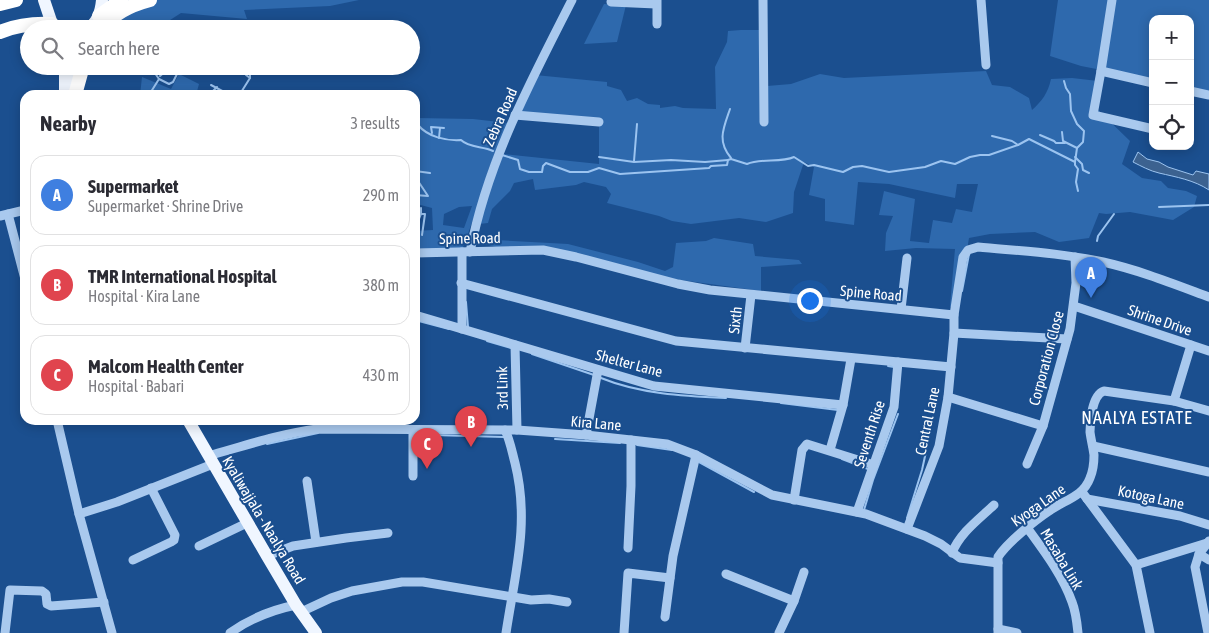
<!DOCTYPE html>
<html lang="en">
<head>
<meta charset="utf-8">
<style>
	:root { --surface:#fff; --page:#f2f2f3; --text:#2b2b33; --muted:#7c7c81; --line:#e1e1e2; --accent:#8a764a }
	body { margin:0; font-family:"Asap Condensed",sans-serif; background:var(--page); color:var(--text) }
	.controls { position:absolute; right:15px; top:15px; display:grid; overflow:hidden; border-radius:10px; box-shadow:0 2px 12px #0003 }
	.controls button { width:45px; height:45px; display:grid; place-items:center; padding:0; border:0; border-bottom:1px solid var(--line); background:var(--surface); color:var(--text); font:25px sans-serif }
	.you { position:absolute; left:809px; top:300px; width:18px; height:18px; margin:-12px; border:4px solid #fff; border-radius:50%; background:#1a73e8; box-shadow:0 0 0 8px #1a73e833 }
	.badge { display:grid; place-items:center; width:32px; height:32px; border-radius:50%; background:var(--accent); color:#fff; font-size:16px; font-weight:700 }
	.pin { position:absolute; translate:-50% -41px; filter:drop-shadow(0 1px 2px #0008) }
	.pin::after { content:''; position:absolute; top:26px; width:18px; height:15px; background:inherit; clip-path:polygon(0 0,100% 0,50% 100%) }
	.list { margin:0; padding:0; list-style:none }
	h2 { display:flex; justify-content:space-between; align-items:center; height:65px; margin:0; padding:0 20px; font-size:21px }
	h2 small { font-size:16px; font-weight:400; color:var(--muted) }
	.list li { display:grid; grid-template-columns:32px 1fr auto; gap:15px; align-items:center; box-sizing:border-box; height:80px; margin:0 10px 10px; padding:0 10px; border:1px solid var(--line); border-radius:15px }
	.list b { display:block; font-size:19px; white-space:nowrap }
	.list p { margin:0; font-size:16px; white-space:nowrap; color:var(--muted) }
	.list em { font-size:16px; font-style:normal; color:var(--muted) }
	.icon { flex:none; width:28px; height:28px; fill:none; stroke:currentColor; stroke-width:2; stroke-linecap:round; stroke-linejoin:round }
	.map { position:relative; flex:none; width:1209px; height:633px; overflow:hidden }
	.search { position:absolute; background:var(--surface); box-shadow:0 2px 12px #0003; left:20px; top:20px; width:400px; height:55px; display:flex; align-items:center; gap:12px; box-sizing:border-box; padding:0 18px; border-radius:28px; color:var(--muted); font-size:19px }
	.panel { position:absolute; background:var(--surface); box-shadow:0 2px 12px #0003; left:20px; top:90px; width:400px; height:335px; border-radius:15px }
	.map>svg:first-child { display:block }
	.green { fill:#2e69ad; fill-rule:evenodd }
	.water { fill:#3c6290; stroke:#9cc4f0 }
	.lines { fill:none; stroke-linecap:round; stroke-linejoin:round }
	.stream { stroke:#9cc4f0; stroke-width:2 }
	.minor { stroke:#a9c9ee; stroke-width:9 }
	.major { stroke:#f0f6ff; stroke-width:12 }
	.highway { stroke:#fff; stroke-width:14 }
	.labels { text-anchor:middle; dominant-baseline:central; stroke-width:4; stroke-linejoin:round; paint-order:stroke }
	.street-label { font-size:15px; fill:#fff; stroke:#1b4f8f }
	.quarter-label { font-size:18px; letter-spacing:1px; fill:#fff; stroke:#1b4f8f }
</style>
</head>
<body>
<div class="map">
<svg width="1209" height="633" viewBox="0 0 1209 633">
	<rect width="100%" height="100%" fill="#1b4f8f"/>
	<g class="green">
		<path d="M116,0H359L330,6L244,10L247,19L181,13L156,29H143L140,25L133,29H123L118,20Z"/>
		<path d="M1058,0H1209V92L1190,88V19H1153V80L1081,66L1050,56Z"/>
		<path d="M604,4L626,5L617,42L584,44Z"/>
		<path d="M741,30H765L767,86L791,84L820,74L844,78L986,71L992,85L1010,87L1029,98L1032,110C1042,101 1048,93 1051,79L1072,78L1098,81L1096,108L1130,141L1122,164L1142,178L1161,181L1168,188L1186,191L1197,196L1194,207L1173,220L1130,212L1106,214L1099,213L1089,238L1059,242L1035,232L990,234L969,238L956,316L950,306L955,249L916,248L885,251L886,233L893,216L879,215L884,191L915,199L910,241L929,243L933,220L952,223L956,209L972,212L978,184H957L955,198L889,184L858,182L854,225L825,221V199L809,195L814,167L804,162L794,192L793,213L766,222L739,218L691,224L672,221L659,216L607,203L611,194L606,187L584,182L576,185L535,190L533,179L514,183L510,191L492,209L488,223L479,224L502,154L599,164V124L521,114L535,75L607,82V86L621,90L627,101L637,98L648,104L660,105V108L675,106L683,108L716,109L715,67L727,42L728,31Z"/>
		<path d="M179,74L199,84L196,95H140L142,77L171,89Z"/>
		<path d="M416,118L473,119L508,123L489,168L478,206L462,250H415V231L433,230L432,208L417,204L415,212ZM472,206L464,228L443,225L444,214L459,207Z"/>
		<path d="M714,238L753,244L755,256L799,260L802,264L761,267V291L666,278L552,248L496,247L481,243L478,239L568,244L638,262L665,271L673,267L676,243L706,241Z"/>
	</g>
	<path class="water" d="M1138,152L1147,159L1159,162L1168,167L1193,175L1196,171L1209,174V190C1194,180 1176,177 1159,173C1150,171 1141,166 1133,162Z"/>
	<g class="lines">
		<g class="stream">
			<path d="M195,24L196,29"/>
			<path d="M190,29L193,22"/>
			<path d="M150,66L159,79L169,84L173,82L178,72L169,68L160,76"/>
			<path d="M209,66L210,71"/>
			<path d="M248,71L246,75L250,78"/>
			<path d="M1064,81L1066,88L1070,94L1071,111L1077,124L1084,131L1083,142L1077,148"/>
			<path d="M211,85L226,93L240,94L250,78V74"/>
			<path d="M210,94L217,87"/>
			<path d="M149,95L159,79"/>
			<path d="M730,109C723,129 717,141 731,158"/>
			<path d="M415,127L418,125C428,137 446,141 461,140C469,148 483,146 493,151"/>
			<path d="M1062,132L1063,141L1077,148L1075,162"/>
			<path d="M432,133L431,127L444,128"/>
			<path d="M1040,135L1054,141L1056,143H1065"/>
			<path d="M992,136L1012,141L1018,145"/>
			<path d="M439,138L440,128"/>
			<path d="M415,149L417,159L415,171L430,173"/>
			<path d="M502,155L518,160L520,169L529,172H542L543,166L546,163L570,172H588L599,168L620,174L709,168L711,166L727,165L728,160L731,159L747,164C761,158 781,163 794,157L808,166L814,165L843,172L853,167L862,166L889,172L925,167L941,161L955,164L970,157L980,155H989L1018,145L1029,139L1075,162V165L1078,169L1076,182L1078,191"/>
			<path d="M599,157L634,162L671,160L705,162L728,160"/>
			<path d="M1075,157L1082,164L1083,170L1089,173"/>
			<path d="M634,161L637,124"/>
			<path d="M415,181H418L428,196L415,195"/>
			<path d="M1159,207L1209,205"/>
			<path d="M421,214H425L422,235"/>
			<path d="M419,234V219L421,214V208"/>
			<path d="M1097,241L1098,236L1114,214"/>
			<path d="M962,291L969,254"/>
			<path d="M466,302L468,327"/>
			<path d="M415,320L449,329"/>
			<path d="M487,341L511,348"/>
			<path d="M532,354L594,375"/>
			<path d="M888,366L894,367"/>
			<path d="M601,378C640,394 684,396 726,398"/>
			<path d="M781,403L838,410"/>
			<path d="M433,435L504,437"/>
			<path d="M555,439L620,443"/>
			<path d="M267,444L318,433"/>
			<path d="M637,445L672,450"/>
			<path d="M842,459L868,469"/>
			<path d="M699,462L754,492"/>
			<path d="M864,510L873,480L898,414"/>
			<path d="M907,518L922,470L929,438"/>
		</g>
		<g class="minor">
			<path d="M657,0V24"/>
			<path d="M763,0L764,122"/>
			<path d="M981,0L986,65"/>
			<path d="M1112,0L1101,71L1153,83"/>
			<path d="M611,2L656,4"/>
			<path d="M1101,71L1093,115L1153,129"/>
			<path d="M1190,91L1209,95"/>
			<path d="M515,115L599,122"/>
			<path d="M8,214L25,279"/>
			<path d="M0,216L25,210"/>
			<path d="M462,252V329"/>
			<path d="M470,252C488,160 530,83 572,0"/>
			<path d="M415,253L543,250L576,257L678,284L710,290L954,315"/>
			<path d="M461,283L676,341L951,367"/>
			<path d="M1074,306L1209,351"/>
			<path d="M901,309L907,258"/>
			<path d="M415,315L654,386L843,405"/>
			<path d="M954,333L1067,339"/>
			<path d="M515,345L517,430"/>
			<path d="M745,348L751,295"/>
			<path d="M948,397L1043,426"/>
			<path d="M1174,401L1191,345"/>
			<path d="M57,420L79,514L112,633"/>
			<path d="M413,430V476"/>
			<path d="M505,430C510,440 512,452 515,463C530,523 515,573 506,633"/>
			<path d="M586,435L598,370"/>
			<path d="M1093,446L1209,472"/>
			<path d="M830,450L843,405L851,359"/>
			<path d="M208,456C244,446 279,434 317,429L517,430L586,435L667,444L696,455L772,495L866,514L925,536L941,544L960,558L998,563"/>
			<path d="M1027,464L1043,426L1070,329L1076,283L1075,257"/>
			<path d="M307,481L316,542"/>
			<path d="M1082,492L1136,565L1150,633"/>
			<path d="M1087,499L1180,516L1209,525"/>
			<path d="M794,500L802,450L807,444L874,465"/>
			<path d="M857,512L894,407L898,362"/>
			<path d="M79,514L117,502L213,464"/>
			<path d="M907,529L939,446L948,397L954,333V315L963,257L968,250L978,247C1020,251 1062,253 1103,262C1139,270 1174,284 1209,297"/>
			<path d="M1028,529C1044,551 1063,576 1072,602C1076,612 1077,623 1078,633"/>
			<path d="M199,546L247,523"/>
			<path d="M628,548L631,486V440"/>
			<path d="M952,553C960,533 978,520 994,505"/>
			<path d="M1199,554L1209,560"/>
			<path d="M267,556L293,546L346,538L388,533"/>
			<path d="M133,560L171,542L174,540L175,535L151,488"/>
			<path d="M1136,565L1207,543"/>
			<path d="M726,574L794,601"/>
			<path d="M301,612L331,598L352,591L402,582H423L531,600L549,599L567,602"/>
			<path d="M665,617L673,556L696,455"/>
			<path d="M998,629L1017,633"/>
			<path d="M5,633L10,590L42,591L46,594L47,604L51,606L104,602"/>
			<path d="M230,633C251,618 271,610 296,605"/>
			<path d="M624,633L628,573L670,578"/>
			<path d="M779,633L794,601L804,572"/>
			<path d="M998,633V557C1007,543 1034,521 1049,511C1064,500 1083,497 1090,478C1093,471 1094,463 1094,455C1093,447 1091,440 1090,432C1090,421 1092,395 1104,391L1174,401L1209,411"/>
			<path d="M1208,633L1195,567L1199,554L1209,541"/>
		</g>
		<g class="major">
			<path d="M44,0L52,24L58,29"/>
			<path d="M87,29C98,23 101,12 102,0"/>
			<path d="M65,66V95"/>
			<path d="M74,89L75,66"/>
			<path d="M188,420L267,556L296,605L316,633"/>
		</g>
		<g class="highway">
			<path d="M0,4L16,0"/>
			<path d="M99,16L121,0"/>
			<path d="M102,29C113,13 131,5 150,0"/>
			<path d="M0,32C17,25 33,23 52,24"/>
			<path d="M75,95L83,66"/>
		</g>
	</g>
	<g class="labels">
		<g class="street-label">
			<text transform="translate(500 117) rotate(-66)">Zebra Road</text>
			<text transform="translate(470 238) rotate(-1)">Spine Road</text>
			<text transform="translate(871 293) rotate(5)">Spine Road</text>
			<text transform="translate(735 320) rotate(-84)">Sixth</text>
			<text transform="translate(1160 320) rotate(19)">Shrine Drive</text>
			<text transform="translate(1046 358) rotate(-75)">Corporation Close</text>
			<text transform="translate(629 363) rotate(15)">Shelter Lane</text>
			<text transform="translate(502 388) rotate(-91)">3rd Link</text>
			<text transform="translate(927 421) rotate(-78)">Central Lane</text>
			<text transform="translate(596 423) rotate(5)">Kira Lane</text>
			<text transform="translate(869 434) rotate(-72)">Seventh Rise</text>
			<text transform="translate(1151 497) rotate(12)">Kotoga Lane</text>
			<text transform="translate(1038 505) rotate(-35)">Kyoga Lane</text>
			<text transform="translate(264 520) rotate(59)">Kyaliwajjala - Naalya Road</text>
			<text transform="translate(1062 559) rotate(59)">Masaba Link</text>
		</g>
		<g class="quarter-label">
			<text x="1137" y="417">NAALYA ESTATE</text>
		</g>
	</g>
</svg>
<div class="controls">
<button>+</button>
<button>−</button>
<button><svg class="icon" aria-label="locate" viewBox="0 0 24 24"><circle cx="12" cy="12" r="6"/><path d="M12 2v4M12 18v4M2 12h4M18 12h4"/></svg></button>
</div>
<div class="you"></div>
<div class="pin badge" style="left:1091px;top:298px;background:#3f7fe0">A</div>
<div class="pin badge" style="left:471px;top:447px;background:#e0444e">B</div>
<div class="pin badge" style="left:427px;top:469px;background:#e0444e">C</div>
<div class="search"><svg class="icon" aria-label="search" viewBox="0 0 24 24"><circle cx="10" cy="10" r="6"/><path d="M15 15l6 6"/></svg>Search here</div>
<section class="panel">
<h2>Nearby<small>3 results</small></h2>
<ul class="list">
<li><span class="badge" style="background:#3f7fe0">A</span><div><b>Supermarket</b><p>Supermarket · Shrine Drive</p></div><em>290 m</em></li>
<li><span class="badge" style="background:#e0444e">B</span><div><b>TMR International Hospital</b><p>Hospital · Kira Lane</p></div><em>380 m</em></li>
<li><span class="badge" style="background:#e0444e">C</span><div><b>Malcom Health Center</b><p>Hospital · Babari</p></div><em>430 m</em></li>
</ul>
</section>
</div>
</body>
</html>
